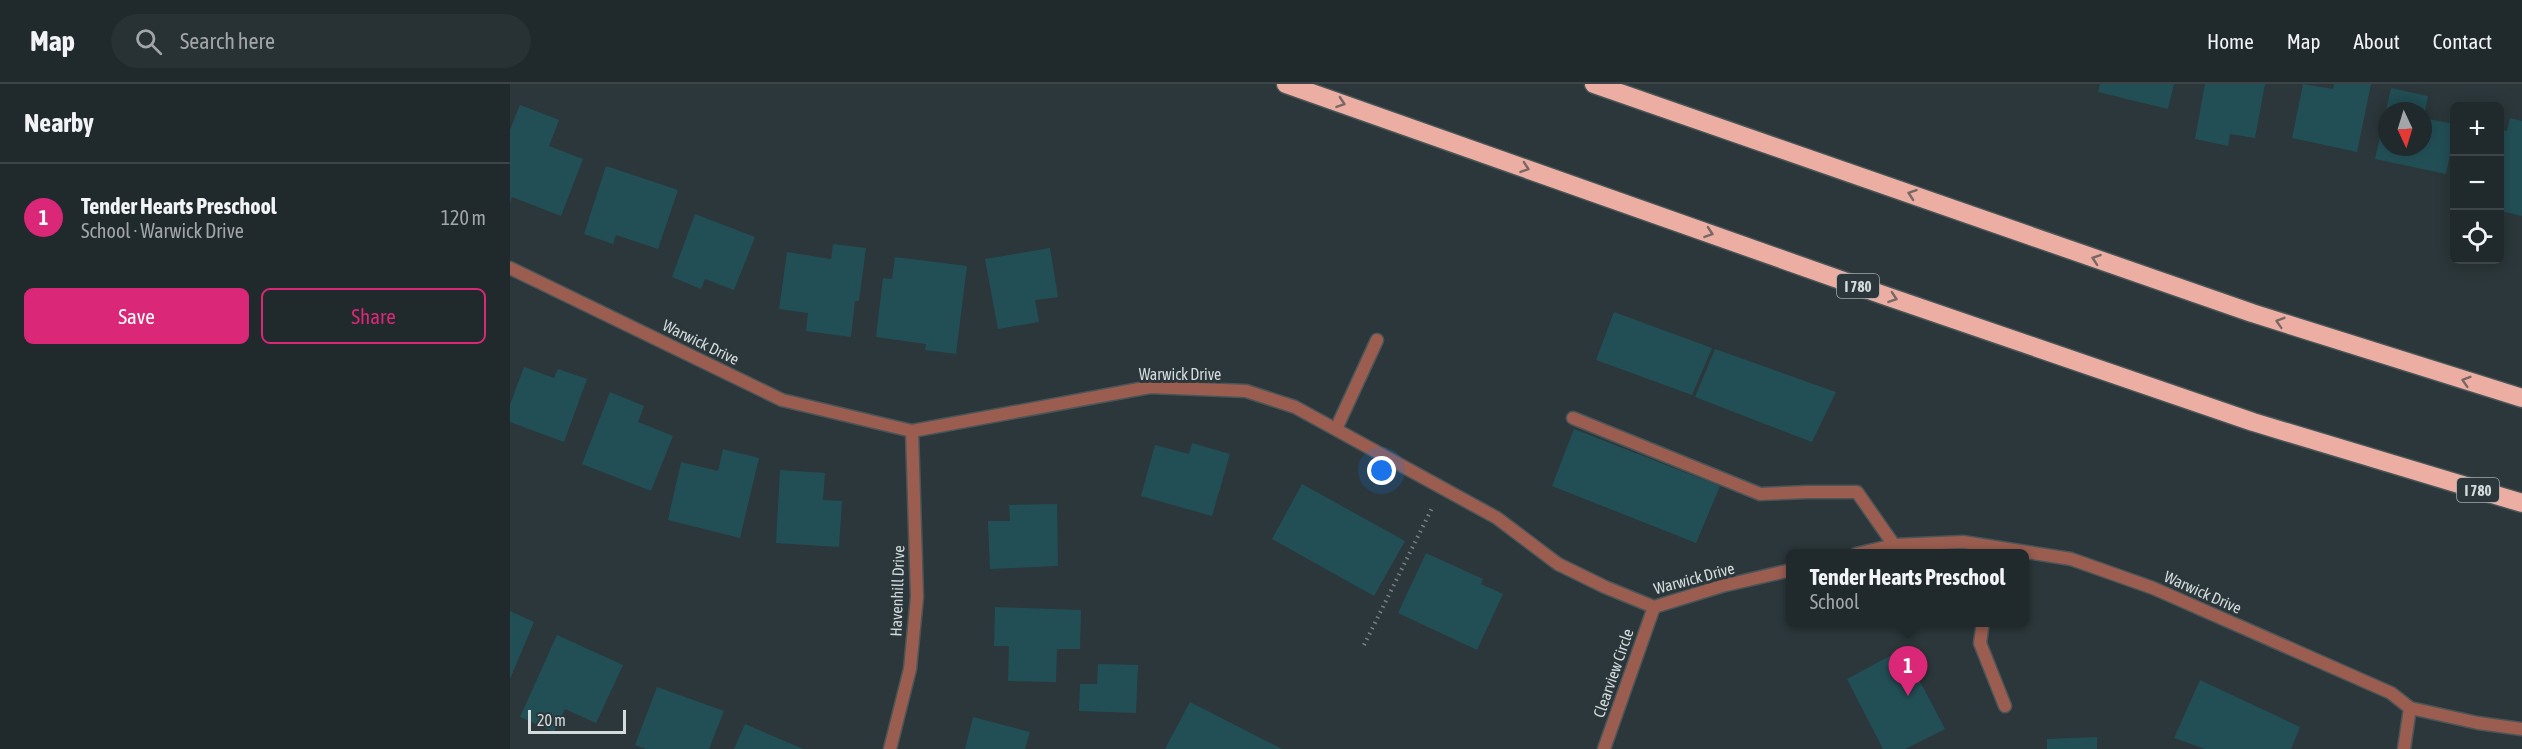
<!DOCTYPE html>
<html lang="en">
<head>
<meta charset="utf-8">
<style>
	:root { --surface:#20292c; --page:#283134; --text:#f1f3f6; --muted:#a2a6a9; --line:#3d4548; --accent:#db2777 }
	body { margin:0; font-family:"Asap Condensed",sans-serif; background:var(--page); color:var(--text) }
	.controls { position:absolute; right:18px; top:18px; display:grid; overflow:hidden; border-radius:9px; box-shadow:0 3px 15px #0003 }
	.controls button { width:54px; height:54px; display:grid; place-items:center; padding:0; border:0; border-bottom:2px solid var(--line); background:var(--surface); color:var(--text); font:30px sans-serif }
	.compass { position:absolute; left:1868px; top:18px; width:54px; height:54px; border-radius:50%; background:var(--surface); box-shadow:0 3px 15px #0003; rotate:176deg }
	.scale { position:absolute; left:18px; bottom:15px; width:98px; box-sizing:border-box; padding-left:6px; border:3px solid #d3dbdc; border-top:0; font-size:16px; line-height:21px; white-space:nowrap; color:#d3dbdc; -webkit-text-stroke:4px #2b373a; paint-order:stroke }
	.you { position:absolute; left:872px; top:387px; width:21px; height:21px; margin:-15px; border:4px solid #fff; border-radius:50%; background:#1a73e8; box-shadow:0 0 0 9px #1a73e833 }
	.badge { display:grid; place-items:center; width:39px; height:39px; border-radius:50%; background:var(--accent); color:#fff; font-size:20px; font-weight:700 }
	.pin { position:absolute; translate:-50% -50px; filter:drop-shadow(0 2px 3px #0008) }
	.pin::after { content:''; position:absolute; top:32px; width:21px; height:18px; background:inherit; clip-path:polygon(0 0,100% 0,50% 100%) }
	.popup { position:absolute; left:1276px; top:465px; width:243px; height:78px; box-sizing:border-box; display:grid; place-content:center; border-radius:9px; background:var(--surface); filter:drop-shadow(0 2px 4px #0005); font-size:20px; white-space:nowrap; color:var(--muted) }
	.popup b { font-size:22px; color:var(--text) }
	.popup::after { content:''; position:absolute; left:50%; top:100%; margin-left:-12px; border:12px solid transparent; border-top-color:var(--surface) }
	.list { margin:0; padding:0; list-style:none }
	h2 { display:flex; justify-content:space-between; align-items:center; height:78px; margin:0; padding:0 24px; font-size:26px }
	h2 small { font-size:20px; font-weight:400; color:var(--muted) }
	.list li { display:grid; grid-template-columns:39px 1fr auto; gap:18px; align-items:center; box-sizing:border-box; height:108px; padding:0 24px; border-top:2px solid var(--line) }
	.list b { display:block; font-size:22px; white-space:nowrap }
	.list p { margin:0; font-size:20px; white-space:nowrap; color:var(--muted) }
	.list em { font-size:20px; font-style:normal; color:var(--muted) }
	.actions { display:flex; gap:12px; padding:18px 24px }
	.actions a { flex:1; padding:14px 0; border:2px solid var(--accent); border-radius:9px; text-align:center; font-size:21px; color:var(--accent) }
	.actions .main { background:var(--accent); color:#fff }
	.icon { flex:none; width:33px; height:33px; fill:none; stroke:currentColor; stroke-width:2; stroke-linecap:round; stroke-linejoin:round }
	.map { position:relative; flex:none; width:2012px; height:665px; overflow:hidden }
	header { display:flex; align-items:center; gap:36px; box-sizing:border-box; height:84px; padding:0 30px; background:var(--surface); border-bottom:2px solid var(--line) }
	header strong { font-size:28px }
	nav { display:flex; gap:33px; margin-inline-start:auto; font-size:21px }
	.search { width:420px; height:54px; background:var(--page); display:flex; align-items:center; gap:15px; box-sizing:border-box; padding:0 21px; border-radius:33px; color:var(--muted); font-size:22px }
	main { display:flex }
	aside { flex:1; background:var(--surface) }
	.map>svg:first-child { display:block }
	.building { fill:#224f56 }
	.lines { fill:none; stroke-linecap:round; stroke-linejoin:round }
	.lane-casing { stroke:#495557; stroke-width:15 }
	.street-casing { stroke:#495557; stroke-width:15 }
	.highway-casing { stroke:#495557; stroke-width:21 }
	.path { stroke:#778184; stroke-width:4; stroke-dasharray:1.5 4.5; stroke-linecap:butt }
	.lane { stroke:#9a5d50; stroke-width:12 }
	.street { stroke:#9a5d50; stroke-width:12 }
	.highway { stroke:#ecaea2; stroke-width:18 }
	.oneway { stroke:#786764 }
	.labels { text-anchor:middle; dominant-baseline:central; stroke-width:6; stroke-linejoin:round; paint-order:stroke }
	.shield { fill:#2b373a; stroke:#a1aaab; stroke-width:1.5 }
	.shield-label { font-size:15px; font-weight:bold; fill:#d3dbdc }
	.street-label { font-size:16px; fill:#d3dbdc; stroke:#2b373a }
</style>
</head>
<body>
<header>
<strong>Map</strong>
<div class="search"><svg class="icon" aria-label="search" viewBox="0 0 24 24"><circle cx="10" cy="10" r="6"/><path d="M15 15l6 6"/></svg>Search here</div>
<nav><a>Home</a><a>Map</a><a>About</a><a>Contact</a></nav>
</header>
<main>
<aside>
<h2>Nearby<small></small></h2>
<ul class="list">
<li><span class="badge">1</span><div><b>Tender Hearts Preschool</b><p>School · Warwick Drive</p></div><em>120 m</em></li>
</ul>
<div class="actions"><a class="main">Save</a><a>Share</a></div>
</aside>
<div class="map">
<svg width="2012" height="665" viewBox="0 0 2012 665">
	<rect width="100%" height="100%" fill="#2b373a"/>
	<g class="building">
		<path d="M1590,0H1664L1658,25L1588,8Z"/>
		<path d="M1695,0H1755L1745,54L1720,50L1718,62L1685,55Z"/>
		<path d="M1793,0L1823,5L1824,0H1861L1847,68L1782,54Z"/>
		<path d="M1881,4L1918,12L1915,27H1877V63H1913V34L1944,40V51L1936,90L1865,75Z"/>
		<path d="M10,21L49,36L39,62L73,75L51,132L2,113L0,119V46Z"/>
		<path d="M2000,34L2012,37V132L1990,127V45L1997,47Z"/>
		<path d="M96,82L168,106L148,165L106,151L103,160L74,150Z"/>
		<path d="M185,130L245,153L224,206L195,195L191,205L162,193Z"/>
		<path d="M323,160L356,164L349,217H345L341,253L296,247L298,229L269,225L277,168L321,175Z"/>
		<path d="M540,164L548,213L525,216L529,238L488,245L475,175Z"/>
		<path d="M385,173L457,182L446,270L415,266L416,260L366,253L373,194L382,195Z"/>
		<path d="M1104,228L1202,264L1182,311L1086,276Z"/>
		<path d="M1205,265L1326,308L1302,358L1185,313Z"/>
		<path d="M14,283L44,294L48,285L77,295L54,358L0,338V321Z"/>
		<path d="M100,308L134,322L128,338L163,352L141,407L72,380Z"/>
		<path d="M1064,345L1210,402L1186,459L1042,402Z"/>
		<path d="M682,359L720,370L702,432L631,412L645,361L679,370Z"/>
		<path d="M213,365L249,374L230,454L158,436L171,378L208,387Z"/>
		<path d="M270,386L315,389L313,416L332,417L329,463L266,459Z"/>
		<path d="M792,400L895,457L864,512L762,455Z"/>
		<path d="M547,420L548,482L480,485L478,437H500L499,421Z"/>
		<path d="M916,469L973,495L971,500L993,510L967,566L888,529Z"/>
		<path d="M485,523L571,526L570,565H547L546,598L498,597L499,562H484Z"/>
		<path d="M0,527L24,538L0,595Z"/>
		<path d="M47,551L113,581L86,639L55,625L44,648L10,633Z"/>
		<path d="M1393,565L1435,645L1395,665H1373L1337,595Z"/>
		<path d="M588,580L628,581L626,629L569,627L570,600H587Z"/>
		<path d="M1690,596L1790,643L1781,665H1695L1664,654Z"/>
		<path d="M147,603L214,627L199,665H136L125,661Z"/>
		<path d="M680,618L772,665H655Z"/>
		<path d="M463,633L520,648L515,665H455Z"/>
		<path d="M235,640L293,665H224Z"/>
		<path d="M1587,653V665H1537V655Z"/>
	</g>
	<g class="lines">
		<defs>
			<g id="lane">
				<path d="M1063,334L1250,410L1297,408H1347L1384,461"/>
				<path d="M826,345L867,256"/>
				<path d="M1473,538L1470,559L1495,622"/>
			</g>
			<g id="street">
				<path d="M0,184L272,316L402,347L640,303L736,307L785,323L987,434L1048,480L1095,503L1144,523L1212,502L1281,486"/>
				<path d="M1346,470L1384,461L1453,458L1561,475L1643,504L1881,609L1900,624L1968,639L2012,645"/>
				<path d="M380,665L400,585L407,513L402,347"/>
				<path d="M1094,665L1144,523"/>
				<path d="M1894,665L1900,624"/>
			</g>
			<g id="highway">
				<path d="M776,0L1376,212L1743,338L2012,419"/>
				<path d="M1084,0L1742,229L2012,314"/>
			</g>
		</defs>
		<use href="#lane" class="lane-casing"/>
		<use href="#street" class="street-casing"/>
		<use href="#highway" class="highway-casing"/>
		<path class="path" d="M854,561L922,424"/>
		<use href="#lane" class="lane"/>
		<use href="#street" class="street"/>
		<use href="#highway" class="highway"/>
	</g>
	<defs><path id="oneway-chevron" d="M-2-3.5L2.5 0L-2 3.5" fill="none" stroke-width="1.6" stroke-linecap="round" stroke-linejoin="round" transform="scale(1.5)"/></defs>
	<g class="oneway">
		<use href="#oneway-chevron" transform="translate(831 19) rotate(19)"/>
		<use href="#oneway-chevron" transform="translate(1015 84) rotate(19)"/>
		<use href="#oneway-chevron" transform="translate(1402 110) rotate(-161)"/>
		<use href="#oneway-chevron" transform="translate(1199 149) rotate(19)"/>
		<use href="#oneway-chevron" transform="translate(1586 175) rotate(-161)"/>
		<use href="#oneway-chevron" transform="translate(1383 214) rotate(19)"/>
		<use href="#oneway-chevron" transform="translate(1770 238) rotate(-163)"/>
		<use href="#oneway-chevron" transform="translate(1956 297) rotate(-163)"/>
	</g>
	<g class="labels">
		<g class="shield">
			<rect x="1327" y="190" width="42" height="24" rx="4.5"/>
			<rect x="1947" y="394" width="42" height="24" rx="4.5"/>
		</g>
		<g class="shield-label">
			<text x="1348" y="202">I 780</text>
			<text x="1968" y="406">I 780</text>
		</g>
		<g class="street-label">
			<text transform="translate(191 258) rotate(26)">Warwick Drive</text>
			<text x="670" y="290">Warwick Drive</text>
			<text transform="translate(1184 494) rotate(-15)">Warwick Drive</text>
			<text transform="translate(387 507) rotate(-88)">Havenhill Drive</text>
			<text transform="translate(1693 508) rotate(24)">Warwick Drive</text>
			<text transform="translate(1103 589) rotate(-71)">Clearview Circle</text>
		</g>
	</g>
</svg>
<div class="controls">
<button>+</button>
<button>−</button>
<button><svg class="icon" aria-label="locate" viewBox="0 0 24 24"><circle cx="12" cy="12" r="6"/><path d="M12 2v4M12 18v4M2 12h4M18 12h4"/></svg></button>
</div>
<svg class="compass" viewBox="-18 -18 36 36"><path d="M0-13l5 13h-10z" fill="#e53935"/><path d="M0 13l5-13h-10z" fill="#a2a6a9"/></svg>
<div class="scale">20 m</div>
<div class="you"></div>
<div class="pin badge" style="left:1398px;top:612px">1</div>
<div class="popup"><b>Tender Hearts Preschool</b>School</div>
</div>
</main>
</body>
</html>
